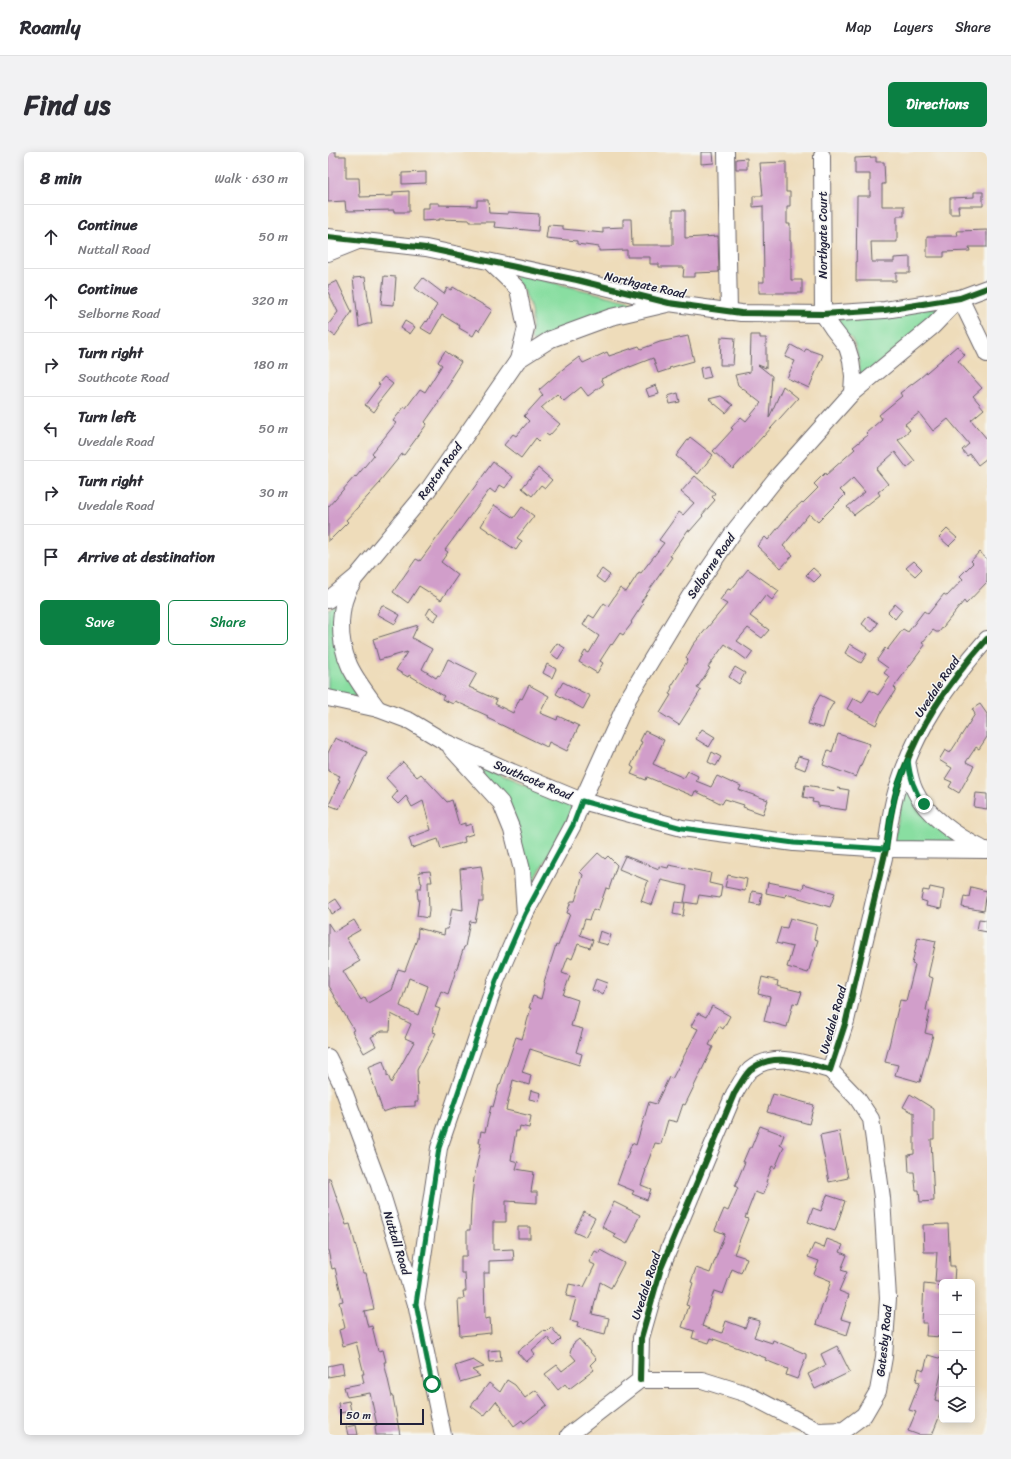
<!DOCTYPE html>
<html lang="en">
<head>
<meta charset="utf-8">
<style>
	:root { --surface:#fff; --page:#f2f2f3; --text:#2b2b33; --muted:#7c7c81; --line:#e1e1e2; --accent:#0b8043 }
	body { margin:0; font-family:Sriracha,sans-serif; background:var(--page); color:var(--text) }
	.controls { position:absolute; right:12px; bottom:12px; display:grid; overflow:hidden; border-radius:6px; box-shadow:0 2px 10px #0003 }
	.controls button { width:36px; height:36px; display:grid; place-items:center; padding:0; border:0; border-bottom:1px solid var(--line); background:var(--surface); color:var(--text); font:20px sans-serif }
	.scale { position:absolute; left:12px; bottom:10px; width:84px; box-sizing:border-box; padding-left:4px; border:2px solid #22223b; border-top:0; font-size:11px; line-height:14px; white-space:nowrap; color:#22223b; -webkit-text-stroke:3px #f6f6f2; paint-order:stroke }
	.stop { position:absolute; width:12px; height:12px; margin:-9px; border:3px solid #0b8043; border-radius:50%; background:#fff }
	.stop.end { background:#0b8043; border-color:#fff; box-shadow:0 1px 4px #0008 }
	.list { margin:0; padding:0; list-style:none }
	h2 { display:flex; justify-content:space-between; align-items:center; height:52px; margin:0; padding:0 16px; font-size:17px }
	h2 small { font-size:13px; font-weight:400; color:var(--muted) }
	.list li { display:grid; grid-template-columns:26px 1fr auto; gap:12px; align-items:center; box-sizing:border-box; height:64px; padding:0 16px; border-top:1px solid var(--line) }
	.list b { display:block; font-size:15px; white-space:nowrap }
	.list p { margin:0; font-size:13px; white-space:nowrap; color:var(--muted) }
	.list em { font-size:13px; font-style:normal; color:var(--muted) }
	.actions { display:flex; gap:8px; padding:12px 16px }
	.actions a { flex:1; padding:9px 0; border:1px solid var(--accent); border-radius:6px; text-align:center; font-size:14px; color:var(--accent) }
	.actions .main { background:var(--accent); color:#fff }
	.icon { flex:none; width:22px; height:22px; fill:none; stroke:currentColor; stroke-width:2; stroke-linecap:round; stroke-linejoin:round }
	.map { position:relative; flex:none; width:659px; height:1283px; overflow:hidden; border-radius:6px }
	header { display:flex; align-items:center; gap:24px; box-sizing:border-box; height:56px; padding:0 20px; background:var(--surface); border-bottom:1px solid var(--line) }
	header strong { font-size:19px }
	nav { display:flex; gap:22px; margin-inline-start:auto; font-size:14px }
	.intro { display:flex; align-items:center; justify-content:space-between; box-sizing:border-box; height:96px; padding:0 24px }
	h1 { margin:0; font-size:28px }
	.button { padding:10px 18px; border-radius:6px; background:var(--accent); color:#fff; font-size:14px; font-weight:700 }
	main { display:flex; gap:24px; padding:0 24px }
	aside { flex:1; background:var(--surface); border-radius:6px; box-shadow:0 2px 10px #0003 }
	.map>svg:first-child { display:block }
	.green { fill:#89dea1; stroke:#56806e }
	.building { fill:#d19eca; fill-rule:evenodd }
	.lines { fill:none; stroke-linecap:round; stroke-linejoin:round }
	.minor-casing { stroke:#696367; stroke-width:18 }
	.minor { stroke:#fff; stroke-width:16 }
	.cycleway-casing { stroke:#f6f6f2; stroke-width:8 }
	.cycleway { stroke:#1b5e20; stroke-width:6 }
	.route { stroke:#0b8043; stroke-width:5 }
	.labels { text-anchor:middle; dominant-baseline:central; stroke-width:3; stroke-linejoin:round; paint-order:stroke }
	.street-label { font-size:12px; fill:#22223b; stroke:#f6f6f2 }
</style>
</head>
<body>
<header>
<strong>Roamly</strong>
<nav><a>Map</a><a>Layers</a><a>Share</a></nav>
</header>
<div class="intro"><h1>Find us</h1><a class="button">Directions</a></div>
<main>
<aside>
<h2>8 min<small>Walk · 630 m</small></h2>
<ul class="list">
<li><svg class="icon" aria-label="ahead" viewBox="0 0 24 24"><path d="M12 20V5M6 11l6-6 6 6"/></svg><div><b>Continue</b><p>Nuttall Road</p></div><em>50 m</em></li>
<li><svg class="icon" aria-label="ahead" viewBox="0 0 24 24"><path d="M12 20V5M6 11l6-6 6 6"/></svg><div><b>Continue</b><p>Selborne Road</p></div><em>320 m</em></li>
<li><svg class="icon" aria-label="right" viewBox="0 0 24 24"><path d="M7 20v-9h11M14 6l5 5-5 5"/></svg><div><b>Turn right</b><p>Southcote Road</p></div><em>180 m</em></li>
<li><svg class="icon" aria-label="left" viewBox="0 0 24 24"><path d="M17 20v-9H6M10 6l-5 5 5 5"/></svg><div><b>Turn left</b><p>Uvedale Road</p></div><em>50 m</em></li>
<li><svg class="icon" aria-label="right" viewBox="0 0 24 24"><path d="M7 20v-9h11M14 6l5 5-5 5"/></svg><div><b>Turn right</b><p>Uvedale Road</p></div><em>30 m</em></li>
<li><svg class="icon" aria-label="arrive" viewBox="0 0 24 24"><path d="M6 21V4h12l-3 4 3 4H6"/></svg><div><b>Arrive at destination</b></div></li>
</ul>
<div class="actions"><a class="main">Save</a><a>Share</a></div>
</aside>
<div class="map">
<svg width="659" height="1283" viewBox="0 0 659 1283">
	<rect width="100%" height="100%" fill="#f6f6f2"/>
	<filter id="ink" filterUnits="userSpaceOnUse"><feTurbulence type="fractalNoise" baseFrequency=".025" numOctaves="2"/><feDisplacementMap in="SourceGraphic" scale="8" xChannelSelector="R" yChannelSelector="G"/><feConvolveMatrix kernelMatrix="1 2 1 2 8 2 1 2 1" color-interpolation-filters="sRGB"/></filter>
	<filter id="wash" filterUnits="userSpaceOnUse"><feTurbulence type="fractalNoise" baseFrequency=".012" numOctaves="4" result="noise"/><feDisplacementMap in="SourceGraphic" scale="16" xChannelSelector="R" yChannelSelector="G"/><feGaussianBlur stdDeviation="0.9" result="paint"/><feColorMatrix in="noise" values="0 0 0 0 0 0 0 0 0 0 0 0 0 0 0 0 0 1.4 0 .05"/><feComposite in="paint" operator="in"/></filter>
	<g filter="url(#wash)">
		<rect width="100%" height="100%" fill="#eedcba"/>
		<g class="green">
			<path d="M186,121L308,151V152L205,190L203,187C205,173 205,159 199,146C196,138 187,129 186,121Z"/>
			<path d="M618,154L532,227C531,214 531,198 523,186C518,180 507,176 505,168Z"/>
			<path d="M8,451L26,536L29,545L0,541V456Z"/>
			<path d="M152,615L242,652L245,657L205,731L203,729L201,719Z"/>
			<path d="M577,628L628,690L566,691Z"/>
		</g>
		<g id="blocks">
			<g class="building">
				<path d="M0,0H8V4H18V26H31L32,45L65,44V40L81,39V60H66V58L18,59L17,49L0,50Z"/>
				<path d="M373,0H385L386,11L373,12Z"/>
				<path d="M548,5V10H556L557,32H554V54H576V64H569V90H543L544,110H566V106L582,105V121H568V129H528L529,44H542V22H527V6Z"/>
				<path d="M419,6V17H408V7Z"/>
				<path d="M458,10V40H462V54H459V72H462V89H463V128H474V141H431V130H436L435,54L425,55V44H435L432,11Z"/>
				<path d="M98,20V31L74,32V21Z"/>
				<path d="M646,40H655V54H630L631,62H622V46L646,45Z"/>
				<path d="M149,48H160L161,61L180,62V60L211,62L210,79L166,75L167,70H142V68L111,67V68L94,69V56H101V51H111V53L149,54Z"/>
				<path d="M345,58H357V86L390,84L391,120L367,121V125H355L356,115H331V112H322V105H299V98L271,99V95L249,92V89L218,86L220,73L235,74V77L275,81V76L295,75V67H303L304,93H345Z"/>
				<path d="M659,78V95H641L642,99L616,100V105H599V84H630L629,79Z"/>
				<path d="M56,124L68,125L66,153L53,152Z"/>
				<path d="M37,125L44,172H39L31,175L25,126Z"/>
				<path d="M95,126L116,142L119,136L123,138L125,135L164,158L151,179L149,177L145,184L131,176L132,174L114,163L103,182L93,176L98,169L99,170L109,153L87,136Z"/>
				<path d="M9,129L24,160L7,184L0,179V173L10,160L0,140V133Z"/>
				<path d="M77,169L87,175L82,182L73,176Z"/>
				<path d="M423,183H432V186H438V216L430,213L444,224L441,266L455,234L470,246L435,285V284L405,317L385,299L405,277L403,276L413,265L418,269L433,251L410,233L407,223L422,220Z"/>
				<path d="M360,184L366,209L341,216L342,217L330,221L325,206L302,215V214L273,227L276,232L260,244L253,235L236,249L229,242L213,256L232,272L221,284L218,282L211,289L208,286L193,306L176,293L185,282L188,284L201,269L196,264L215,243L211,238L235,217L251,205L255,211L279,200L281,204L311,194L313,197L332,190Z"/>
				<path d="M393,185L407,186L405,213H392Z"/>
				<path d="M463,193L476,200L478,197L495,203L481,236L459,226L467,209L457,205Z"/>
				<path d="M629,194L637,203L630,209L654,236L645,244L656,257L643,268L659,287V306L650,313L642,302L639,304L634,298L641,292L620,267L605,279L591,261L577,272L582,278L570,288L587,309L579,316L567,300L548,317L560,332L550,340L552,343L526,363L519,355L537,340L525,326L512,338L517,343L490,370L481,362L455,394L465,403L453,416L429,394L437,385L440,388L463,360L474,350L475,351L490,336L486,332L497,321L498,323L527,297L525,295L540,283L538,281L554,267L551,263L574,244L572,241L592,226Z"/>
				<path d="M117,199L133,210L122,227L124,228L110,249L111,250L97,270L99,272L76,303L74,302L51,330L52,331L18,368L20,370L0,390V355L27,324L28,325L46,303L44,301L68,271L65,269L76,255L78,256L92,237L97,240L114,213L110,210Z"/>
				<path d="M380,214L383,225L374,227L372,216Z"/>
				<path d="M56,225L65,232L49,252L51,253L46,260L37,253L52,233L50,232Z"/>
				<path d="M328,233L331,242L321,245L318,237Z"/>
				<path d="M350,241L352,250L342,252L340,244Z"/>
				<path d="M393,244L405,253L398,261L381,247Z"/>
				<path d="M362,285L385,303L370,322L348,304Z"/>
				<path d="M165,310L185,325L177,336L172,333L167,341L162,337L117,398L120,400L113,410L130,423L113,448L91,434L80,451L65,440L88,407L92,409L106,390Z"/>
				<path d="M210,316L224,328L217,336L213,333L204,344L194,336Z"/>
				<path d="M367,324L387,341L384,345L387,348L374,363L375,364L362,379L360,378L342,404L344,405L313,450L315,452L303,470L304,471L295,483L292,481L284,493L283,492L272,509L275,511L269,521L251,510L257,499L261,501L271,484L255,473L261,463L266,466L276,451L280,454L292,436L298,440L311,420L313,421L336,391L331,388L344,370L351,360L355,363L366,351L353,340Z"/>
				<path d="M166,353L186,366L194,355L206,364L189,386L194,389L188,398L153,374Z"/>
				<path d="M619,377L629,386L621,394L611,385Z"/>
				<path d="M651,400L659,407V430L638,452L636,449L611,480H608L605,478L594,491L597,493L566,535L568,537L553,561L548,573L519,557L525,546L534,551L542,538L550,543L562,525L556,521L560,516L549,508L557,496L559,498L575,477L580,480L596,459L600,462L616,442L619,444L635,427L632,424L645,411L643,409Z"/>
				<path d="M586,409L594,417L587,424L578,416Z"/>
				<path d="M485,416L493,423L486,430L478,423Z"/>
				<path d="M274,417L282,423L276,431L268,425Z"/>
				<path d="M420,417L451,439L444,448L438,443L422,464L441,478L434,486L420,476L409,489L425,500L419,508L397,492L380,515L382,516L369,536L373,538L351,573L332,561L343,543L341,542L344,536L343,535L360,508L358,506L365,493L399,452L392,448L400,437L403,438Z"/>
				<path d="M567,452L574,458L567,467L560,460Z"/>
				<path d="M54,453L72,463L67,472L49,462Z"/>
				<path d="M102,456L111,462L106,469L98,463Z"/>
				<path d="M540,464L550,471L544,480L534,472Z"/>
				<path d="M90,473L84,486L104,497L94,517L108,526L110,523L112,524L120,507L149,521L141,535L169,548L167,552L185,561L192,546L194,547L201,533L221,544L212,561L229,568L230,564L251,574L239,599L221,590L219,595L159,566L160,564L127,549L125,552L114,547L116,544L81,523L80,525L68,518L79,500L51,508L45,487Z"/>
				<path d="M229,491L237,496L230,507L222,501Z"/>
				<path d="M522,492L539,502L533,511L517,501Z"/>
				<path d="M219,512L228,517L224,526L215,521Z"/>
				<path d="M407,515L417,521L411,532L401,525Z"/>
				<path d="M235,530L262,544L255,557L228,542Z"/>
				<path d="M492,543L506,550L500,560L495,576L480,572L486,554Z"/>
				<path d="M652,552L659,562V585L651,597L648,595L638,610L646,614L631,641L621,635L624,630L617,627L624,616L611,608L617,598L622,601L647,562L644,557Z"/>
				<path d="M374,577L387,585L381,595L368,587Z"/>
				<path d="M317,579L336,588L325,612L356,626L360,619L370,624L368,629L383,635L389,624L404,631V630L413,634L411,638L440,648L435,662L415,655L416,653L397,647L394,652L367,639L365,644L319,625L318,628L303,622L306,616L303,614L314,590L312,589Z"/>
				<path d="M510,582L542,592L528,625L495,613L500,598L504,600Z"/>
				<path d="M7,586L39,600L11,657L1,653L12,628L10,627L12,624L0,619V601Z"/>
				<path d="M384,600L393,605L388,614L380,610Z"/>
				<path d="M470,604L481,607L477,618L467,614Z"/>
				<path d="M75,610L89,625L93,622L119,650L124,648L131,673L137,671V674L143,672L145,682L136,685L137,690L113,697L110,687L84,696L81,686L103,678L95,649L84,655L78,644L70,652L64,646L70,639L58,626Z"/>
				<path d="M477,633L490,635V636L508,639L509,636L521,638L518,658L490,654V651L484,650L485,647L475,645Z"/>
				<path d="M648,641L659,642V657L646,655Z"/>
				<path d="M270,701L277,707L280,704L289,713L281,737L278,736L270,759L265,757L261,768L257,767L252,783L265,788L262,796L250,792L244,807L240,805L234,821L242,824L235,843L250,848L243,874L255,877L248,900L254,902L251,913L202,897L194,920L203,923L201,933L185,928L178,958L203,964L201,976L192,974L191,979H188L183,1008L190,1010L188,1017L206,1020L203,1040H209V1051L178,1049V1070H165V1098L185,1097L186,1108L161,1109V1121H156L157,1167L162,1166L163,1181L132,1184L130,1147H136L135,1139H138L137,1121H133V1104H139V1078H142L143,1053L146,1026L153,991H151L153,979L157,980L163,954L165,955L171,933H172L188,885L194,887L203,856H201L205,844L213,847L217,831L216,830L228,793L230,794L242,762L239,761L243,749H247L255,723L252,720Z"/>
				<path d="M297,704L331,717V714L340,716L341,713L383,721L381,731L394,734L392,746L371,743L369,752L356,750L359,734L333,728L324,753L313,749L320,729L291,717Z"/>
				<path d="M153,714L155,727V750H151L147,770L142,769L137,795H136L120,842L113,839L107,855L112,857L105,877H106L105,880L108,881L89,918L90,950H87V954L70,955L55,960L40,915L55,909L59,921V925L60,923L63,931L86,890L77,886L83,872L63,862L62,879H54L43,885L48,894L36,901L24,879L26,878L0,834V771L6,780L26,768L32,778L18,786L32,809L15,819L33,848L37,845L40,851L63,838L70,817L77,819L89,787L90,776L116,783L117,777H120L124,756L135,758L132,717ZM81,826L100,834L90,863L72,854Z"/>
				<path d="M102,719L104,730H100L101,758L100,766L89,764L91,747H90L89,736H93L94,731H93L91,720Z"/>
				<path d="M400,723L419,727L417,739L397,735Z"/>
				<path d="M440,730L475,737L476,732L507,741L502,755L458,742L457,745L438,741Z"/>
				<path d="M602,735L616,738L613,757L598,754L599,750L593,748L595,738L601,739Z"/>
				<path d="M643,735L659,739L656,759L634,755L636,744L641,745Z"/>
				<path d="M424,739L434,741L432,753L422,751Z"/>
				<path d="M8,747L14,756L4,762L0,754V752Z"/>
				<path d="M347,750L357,751L355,764L345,762Z"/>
				<path d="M462,766L489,773L486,787L490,788L480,821L459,815L465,795L448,791L453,775L459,776Z"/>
				<path d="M651,767L659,768V780L649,778Z"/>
				<path d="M272,779L283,783L280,793L269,790Z"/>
				<path d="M590,785L608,789L600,824L605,826L598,858L602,859L597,881L605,883L592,930L567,923L570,913L557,910L572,848L578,849L587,813L584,812Z"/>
				<path d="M434,825L450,829L449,834L474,840L470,852L465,851L459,875L436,869L442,845L430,842Z"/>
				<path d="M268,827L279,831L275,842L264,838Z"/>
				<path d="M384,854L402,864L395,877L391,874L381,893L385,895L357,953L355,952L349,970L340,968L333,992L327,991L317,1018H318L313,1033L323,1037L319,1048L304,1042L306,1039L289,1032L304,991L308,993L321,950L328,952L341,925L344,927L370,877L363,874L370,861L378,865Z"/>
				<path d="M203,938L213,941L211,949L201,947Z"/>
				<path d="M445,942L486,953L481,972L439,960Z"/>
				<path d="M582,942L606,957V987H603L606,1049L592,1050L591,1038H588L586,1020H581L580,1003L586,1002V961L575,955Z"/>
				<path d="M432,974L456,983L452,993L456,995L447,1016L444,1014L438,1030L440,1031L435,1043L427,1040L417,1066L420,1067L406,1102L419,1106L413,1121L404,1117L395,1142L386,1139L374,1174L394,1181L398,1169L417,1176L421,1166L432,1169L426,1185L444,1191L445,1188L478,1202V1205L469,1227L458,1223L460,1217L437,1208L438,1206L383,1186L381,1191L364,1186L366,1179L354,1175L361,1154L358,1153L365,1131L363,1130L368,1116L382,1121L397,1082L387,1078L396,1057L400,1059L410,1036L407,1034L417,1010H415L421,996H423Z"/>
				<path d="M511,979L520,1026L501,1030L492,983Z"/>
				<path d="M0,1026H2L18,1073L22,1072L35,1121H38L46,1157L36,1159L40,1175L44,1174L50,1199L55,1198L58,1210H56L64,1245H65L72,1283H48L47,1274L49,1273L42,1241L19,1245L16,1235L36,1231L34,1222H36L28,1190L15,1194L11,1178L17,1176L11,1150L15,1149L7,1116L4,1117L0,1098Z"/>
				<path d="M499,1043L517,1049L507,1079L480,1070L485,1056L493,1059Z"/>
				<path d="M286,1050L312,1063L307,1073L308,1074L299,1092L286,1085L287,1082L274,1075Z"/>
				<path d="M256,1060L267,1066L257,1085L246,1080Z"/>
				<path d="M620,1072L622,1114H627L626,1130H607L609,1100H596L595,1073Z"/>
				<rect x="190" y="1075" width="12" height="11"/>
				<path d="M499,1087L515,1093L512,1100L519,1103L513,1118L519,1120L511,1139L521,1143L513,1167L523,1170L519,1183L488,1172L503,1129L486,1122L491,1109L480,1105L486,1092L496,1096Z"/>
				<path d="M272,1098L296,1111L283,1136L272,1130L264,1162L281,1166L277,1182L249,1175L250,1170L242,1168L248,1146L238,1144L241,1132L256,1135L267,1113L261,1110L267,1099L271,1101Z"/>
				<path d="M596,1132L614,1134V1185L598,1184L599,1171H594Z"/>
				<path d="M223,1175L233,1187L226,1194L219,1185L204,1198L207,1202L198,1210L189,1200L216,1178L218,1180Z"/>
				<path d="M251,1187L268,1207L262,1213L266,1218L241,1237L237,1232L230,1238L217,1222L229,1213L234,1219L248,1208L242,1201L245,1192Z"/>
				<path d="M509,1194L522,1220L487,1237L480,1222L498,1213L493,1202Z"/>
				<path d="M172,1198L173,1209L161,1210L160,1199Z"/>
				<path d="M600,1203L614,1207V1218L607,1248L614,1250V1258L604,1283H591L580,1279L588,1260L581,1258L592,1230L588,1229L591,1216L596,1218Z"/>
				<path d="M145,1208L156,1215L144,1218L152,1224L132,1230L127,1214Z"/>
				<path d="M14,1211L16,1222L0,1225V1214Z"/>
				<path d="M179,1228L187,1233L197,1246L208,1238L219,1253L196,1271L194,1268L186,1274L168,1249L156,1264L143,1254L161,1231L172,1240Z"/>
				<path d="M21,1249L23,1259L12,1261L10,1251Z"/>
				<path d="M28,1273L30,1283H20L18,1275Z"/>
			</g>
		</g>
	</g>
	<g filter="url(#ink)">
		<use href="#blocks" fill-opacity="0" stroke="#696367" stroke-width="1"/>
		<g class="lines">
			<defs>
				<g id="minor">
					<path d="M398,0L401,160"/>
					<path d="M494,4L495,162L505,177L519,195L523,208L525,224L524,241"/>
					<path d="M0,85L98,96L249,128L341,151L413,161L495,162L557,158L632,146"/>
					<path d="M0,101L30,89"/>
					<path d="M162,110L190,137L198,176L190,208"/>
					<path d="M632,146L659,202"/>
					<path d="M25,430C16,443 14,455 13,471C12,509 29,528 50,557"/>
					<path d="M0,448L28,425L100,338L190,208L223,187L283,165L339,152"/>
					<path d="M0,546L50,557L82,569L117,590L184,620L254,649L354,676L466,691L558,697L659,698"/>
					<path d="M579,609C581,619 582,629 587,639C597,662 630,685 653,696"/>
					<path d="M197,762L245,673L254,649L301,545L362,444L407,378L449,325L524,241L605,174L632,146L659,136"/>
					<path d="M0,905L13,931L51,1033L88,1152L115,1283"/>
					<path d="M88,1152L111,996L168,829L197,762L194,718L184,678L173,651L123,596"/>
					<path d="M312,1228L313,1186L333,1116L406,942C411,934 416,924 422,918C445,899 476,911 502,918L518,869L558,697C561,676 563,654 570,634C588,577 620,531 659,487"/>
					<path d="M241,1283L312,1228H374L419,1242L490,1279L516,1278L536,1263L550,1239L556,1205L560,1146L554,1046L543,967L529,946L502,918"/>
				</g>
			</defs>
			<use href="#minor" class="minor-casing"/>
			<use href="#minor" class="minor"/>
			<defs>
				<g id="cycleway">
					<path d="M0,85L98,96L249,128L341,151L413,161L495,162L557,158L632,146L659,136"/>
					<path d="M312,1228L313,1186L333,1116L406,942C411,934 416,924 422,918C445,899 476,911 502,918L518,869L558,697C561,676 563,654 570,634C588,577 620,531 659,487"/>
				</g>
			</defs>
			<use href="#cycleway" class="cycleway-casing"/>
			<use href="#cycleway" class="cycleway"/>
		</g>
	</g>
	<g class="lines" filter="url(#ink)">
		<path class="route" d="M104,1232L88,1152L111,996L168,829L197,762L245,673L254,649L354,676L466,691L558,697L562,668L569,635L580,608C582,626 586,638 596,652"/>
	</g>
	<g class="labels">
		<g class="street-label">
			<text transform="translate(495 83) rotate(-90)">Northgate Court</text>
			<text transform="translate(317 133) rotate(13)">Northgate Road</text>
			<text transform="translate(112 319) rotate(-54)">Repton Road</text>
			<text transform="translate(383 414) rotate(-56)">Selborne Road</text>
			<text transform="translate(609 535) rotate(-56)">Uvedale Road</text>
			<text transform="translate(205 628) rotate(23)">Southcote Road</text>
			<text transform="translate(505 868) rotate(-74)">Uvedale Road</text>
			<text transform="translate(69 1091) rotate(73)">Nuttall Road</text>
			<text transform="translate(318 1134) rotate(-72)">Uvedale Road</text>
			<text transform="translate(556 1189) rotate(-84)">Gatesby Road</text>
		</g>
	</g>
</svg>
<div class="controls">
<button>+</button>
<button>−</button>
<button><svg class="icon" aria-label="locate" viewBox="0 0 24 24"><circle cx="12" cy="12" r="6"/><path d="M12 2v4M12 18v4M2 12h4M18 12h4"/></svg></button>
<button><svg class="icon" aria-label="layers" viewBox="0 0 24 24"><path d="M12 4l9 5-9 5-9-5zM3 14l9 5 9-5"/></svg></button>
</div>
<div class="scale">50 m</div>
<div class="stop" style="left:104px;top:1232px"></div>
<div class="stop end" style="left:596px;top:652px"></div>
</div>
</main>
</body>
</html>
